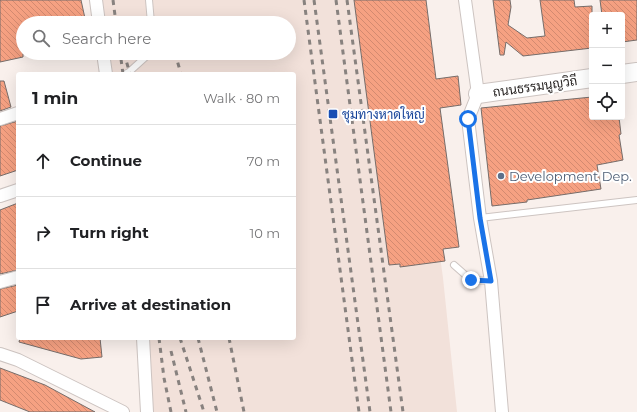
<!DOCTYPE html>
<html lang="en">
<head>
<meta charset="utf-8">
<style>
	:root { --surface:#fff; --page:#f6f6f6; --text:#202124; --muted:#757577; --line:#e0e0e0 }
	body { margin:0; font-family:Montserrat,Sarabun,sans-serif; background:var(--page); color:var(--text) }
	.controls { position:absolute; right:12px; top:12px; display:grid; overflow:hidden; border-radius:4px; box-shadow:0 4px 16px #0002 }
	.controls button { width:36px; height:36px; display:grid; place-items:center; padding:0; border:0; border-bottom:1px solid var(--line); background:var(--surface); color:var(--text); font:20px sans-serif }
	.stop { position:absolute; width:12px; height:12px; margin:-9px; border:3px solid #1a73e8; border-radius:50%; background:#fff }
	.stop.end { background:#1a73e8; border-color:#fff; box-shadow:0 1px 4px #0008 }
	.list { margin:0; padding:0; list-style:none }
	h2 { display:flex; justify-content:space-between; align-items:center; height:52px; margin:0; padding:0 16px; font-size:17px }
	h2 small { font-size:13px; font-weight:400; color:var(--muted) }
	.list li { display:grid; grid-template-columns:26px 1fr auto; gap:12px; align-items:center; box-sizing:border-box; height:72px; padding:0 16px; border-top:1px solid var(--line) }
	.list b { display:block; font-size:15px; white-space:nowrap }
	.list em { font-size:13px; font-style:normal; color:var(--muted) }
	.icon { flex:none; width:22px; height:22px; fill:none; stroke:currentColor; stroke-width:2; stroke-linecap:round; stroke-linejoin:round }
	.map { position:relative; flex:none; width:637px; height:412px; overflow:hidden }
	.search { position:absolute; background:var(--surface); box-shadow:0 4px 16px #0002; left:16px; top:16px; width:280px; height:44px; display:flex; align-items:center; gap:10px; box-sizing:border-box; padding:0 14px; border-radius:22px; color:var(--muted); font-size:15px }
	.panel { position:absolute; background:var(--surface); box-shadow:0 4px 16px #0002; left:16px; top:72px; width:280px; height:268px; border-radius:4px }
	.map>svg:first-child { display:block }
	.built { fill:#f2e1da }
	.building { fill:url(#building-back-hatch); stroke:#766d6a }
	.lines { fill:none; stroke-linecap:round; stroke-linejoin:round }
	.lane-casing { stroke:#cdc4c1; stroke-width:8 }
	.street-casing { stroke:#cdc4c1; stroke-width:14 }
	.secondary-casing { stroke:#cdc4c1; stroke-width:20 }
	.lane { stroke:#fff; stroke-width:6 }
	.street { stroke:#fff; stroke-width:12 }
	.secondary { stroke:#fff; stroke-width:18 }
	.rail { stroke:#88827f; stroke-width:3; stroke-dasharray:5 5; stroke-linecap:butt }
	.route { stroke:#1a73e8; stroke-width:5 }
	.transit-dot { fill:#1a4fb4; stroke:#fff; stroke-width:1.5 }
	.service-dot { fill:#5c6f8a; stroke:#fff; stroke-width:1.5 }
	.labels { text-anchor:middle; dominant-baseline:central; stroke-width:4; stroke-linejoin:round; paint-order:stroke }
	.street-label { font-size:13px; fill:#272322; stroke:#fff }
	.transit-label { font-size:13px; fill:#164399; stroke:#fff; text-anchor:start }
	.service-label { font-size:13px; fill:#4e5e75; stroke:#fff; text-anchor:start }
</style>
</head>
<body>
<div class="map">
<svg width="637" height="412" viewBox="0 0 637 412">
	<defs>
		<pattern id="building-back-hatch" width="6" height="6" patternUnits="userSpaceOnUse"><rect width="6" height="6" fill="#f6a182"/><path d="M-1 5l2 2M0 0l6 6M5-1l2 2" fill="none" stroke="#d38a70"/></pattern>
	</defs>
	<rect width="100%" height="100%" fill="#f9f0ec"/>
	<path class="built" d="M94,0H405L443,278L457,412H148L138,338H294V74H104L101,53H289V23H97Z"/>
	<g class="building">
		<path d="M0,0H81L86,23H23V57L0,62Z"/>
		<path d="M354,0H426L436,79L458,76L461,105L440,108L459,247L443,249L445,261L400,267V264L389,265Z"/>
		<path d="M493,0H510L511,7L508,25L527,38L545,36L540,0H574L575,7L592,6V48L523,56L506,42L504,55H500Z"/>
		<path d="M600,0H637V40L622,42V15H602Z"/>
		<path d="M0,81H4L11,107L0,111Z"/>
		<path d="M592,97V117H619L621,134L619,135L623,160L597,165L601,189L527,200V202L492,206L481,108Z"/>
		<path d="M18,121V170L0,176V126Z"/>
		<path d="M18,203V270L0,274V210Z"/>
		<path d="M18,285V311L0,317V289Z"/>
		<path d="M20,338H100L102,357L81,359L19,342Z"/>
		<path d="M0,368L45,385L95,412H30L0,400Z"/>
	</g>
	<g class="lines">
		<defs>
			<g id="lane">
				<path d="M149,0L151,23"/>
				<path d="M125,74L129,72L150,53"/>
				<path d="M480,218L637,200"/>
				<path d="M454,265L471,280L491,281"/>
			</g>
			<g id="street">
				<path d="M96,0L99,23"/>
				<path d="M465,0L478,94L468,119L480,218L491,281L502,412"/>
				<path d="M103,53L106,74"/>
				<path d="M0,119L18,113"/>
				<path d="M0,196L18,190"/>
				<path d="M0,282L18,277"/>
				<path d="M143,338L147,412"/>
				<path d="M0,354L18,360L123,412"/>
			</g>
			<g id="secondary">
				<path d="M622,74L637,72"/>
				<path d="M478,94L592,78"/>
			</g>
		</defs>
		<use href="#lane" class="lane-casing"/>
		<use href="#street" class="street-casing"/>
		<use href="#secondary" class="secondary-casing"/>
		<use href="#lane" class="lane"/>
		<use href="#street" class="street"/>
		<use href="#secondary" class="secondary"/>
		<g class="rail">
			<path d="M113,0L116,23"/>
			<path d="M304,0L359,412"/>
			<path d="M314,0L370,412"/>
			<path d="M336,0L391,412"/>
			<path d="M347,0L403,412"/>
			<path d="M124,53L130,74"/>
			<path d="M175,53L181,74"/>
			<path d="M121,59L123,74"/>
			<path d="M159,338L164,378L171,412"/>
			<path d="M180,338L204,412"/>
			<path d="M198,338L217,412"/>
			<path d="M229,338L244,412"/>
			<path d="M171,351L186,412"/>
		</g>
	</g>
	<g class="lines">
		<path class="route" d="M468,119L480,218L491,281L471,280"/>
	</g>
	<rect class="transit-dot" x="328" y="109" width="10" height="10" rx="2"/>
	<circle class="service-dot" cx="501" cy="176" r="4"/>
	<g class="labels">
		<g class="street-label">
			<text transform="translate(535 86) rotate(-8)">ถนนธรรมนูญวิถี</text>
		</g>
		<g class="transit-label">
			<text x="342" y="114">ชุมทางหาดใหญ่</text>
		</g>
		<g class="service-label">
			<text x="509" y="176">Development Dep.</text>
		</g>
	</g>
</svg>
<div class="controls">
<button>+</button>
<button>−</button>
<button><svg class="icon" aria-label="locate" viewBox="0 0 24 24"><circle cx="12" cy="12" r="6"/><path d="M12 2v4M12 18v4M2 12h4M18 12h4"/></svg></button>
</div>
<div class="stop" style="left:468px;top:119px"></div>
<div class="stop end" style="left:471px;top:280px"></div>
<div class="search"><svg class="icon" aria-label="search" viewBox="0 0 24 24"><circle cx="10" cy="10" r="6"/><path d="M15 15l6 6"/></svg>Search here</div>
<section class="panel">
<h2>1 min<small>Walk · 80 m</small></h2>
<ul class="list">
<li><svg class="icon" aria-label="ahead" viewBox="0 0 24 24"><path d="M12 20V5M6 11l6-6 6 6"/></svg><div><b>Continue</b></div><em>70 m</em></li>
<li><svg class="icon" aria-label="right" viewBox="0 0 24 24"><path d="M7 20v-9h11M14 6l5 5-5 5"/></svg><div><b>Turn right</b></div><em>10 m</em></li>
<li><svg class="icon" aria-label="arrive" viewBox="0 0 24 24"><path d="M6 21V4h12l-3 4 3 4H6"/></svg><div><b>Arrive at destination</b></div></li>
</ul>
</section>
</div>
</body>
</html>
